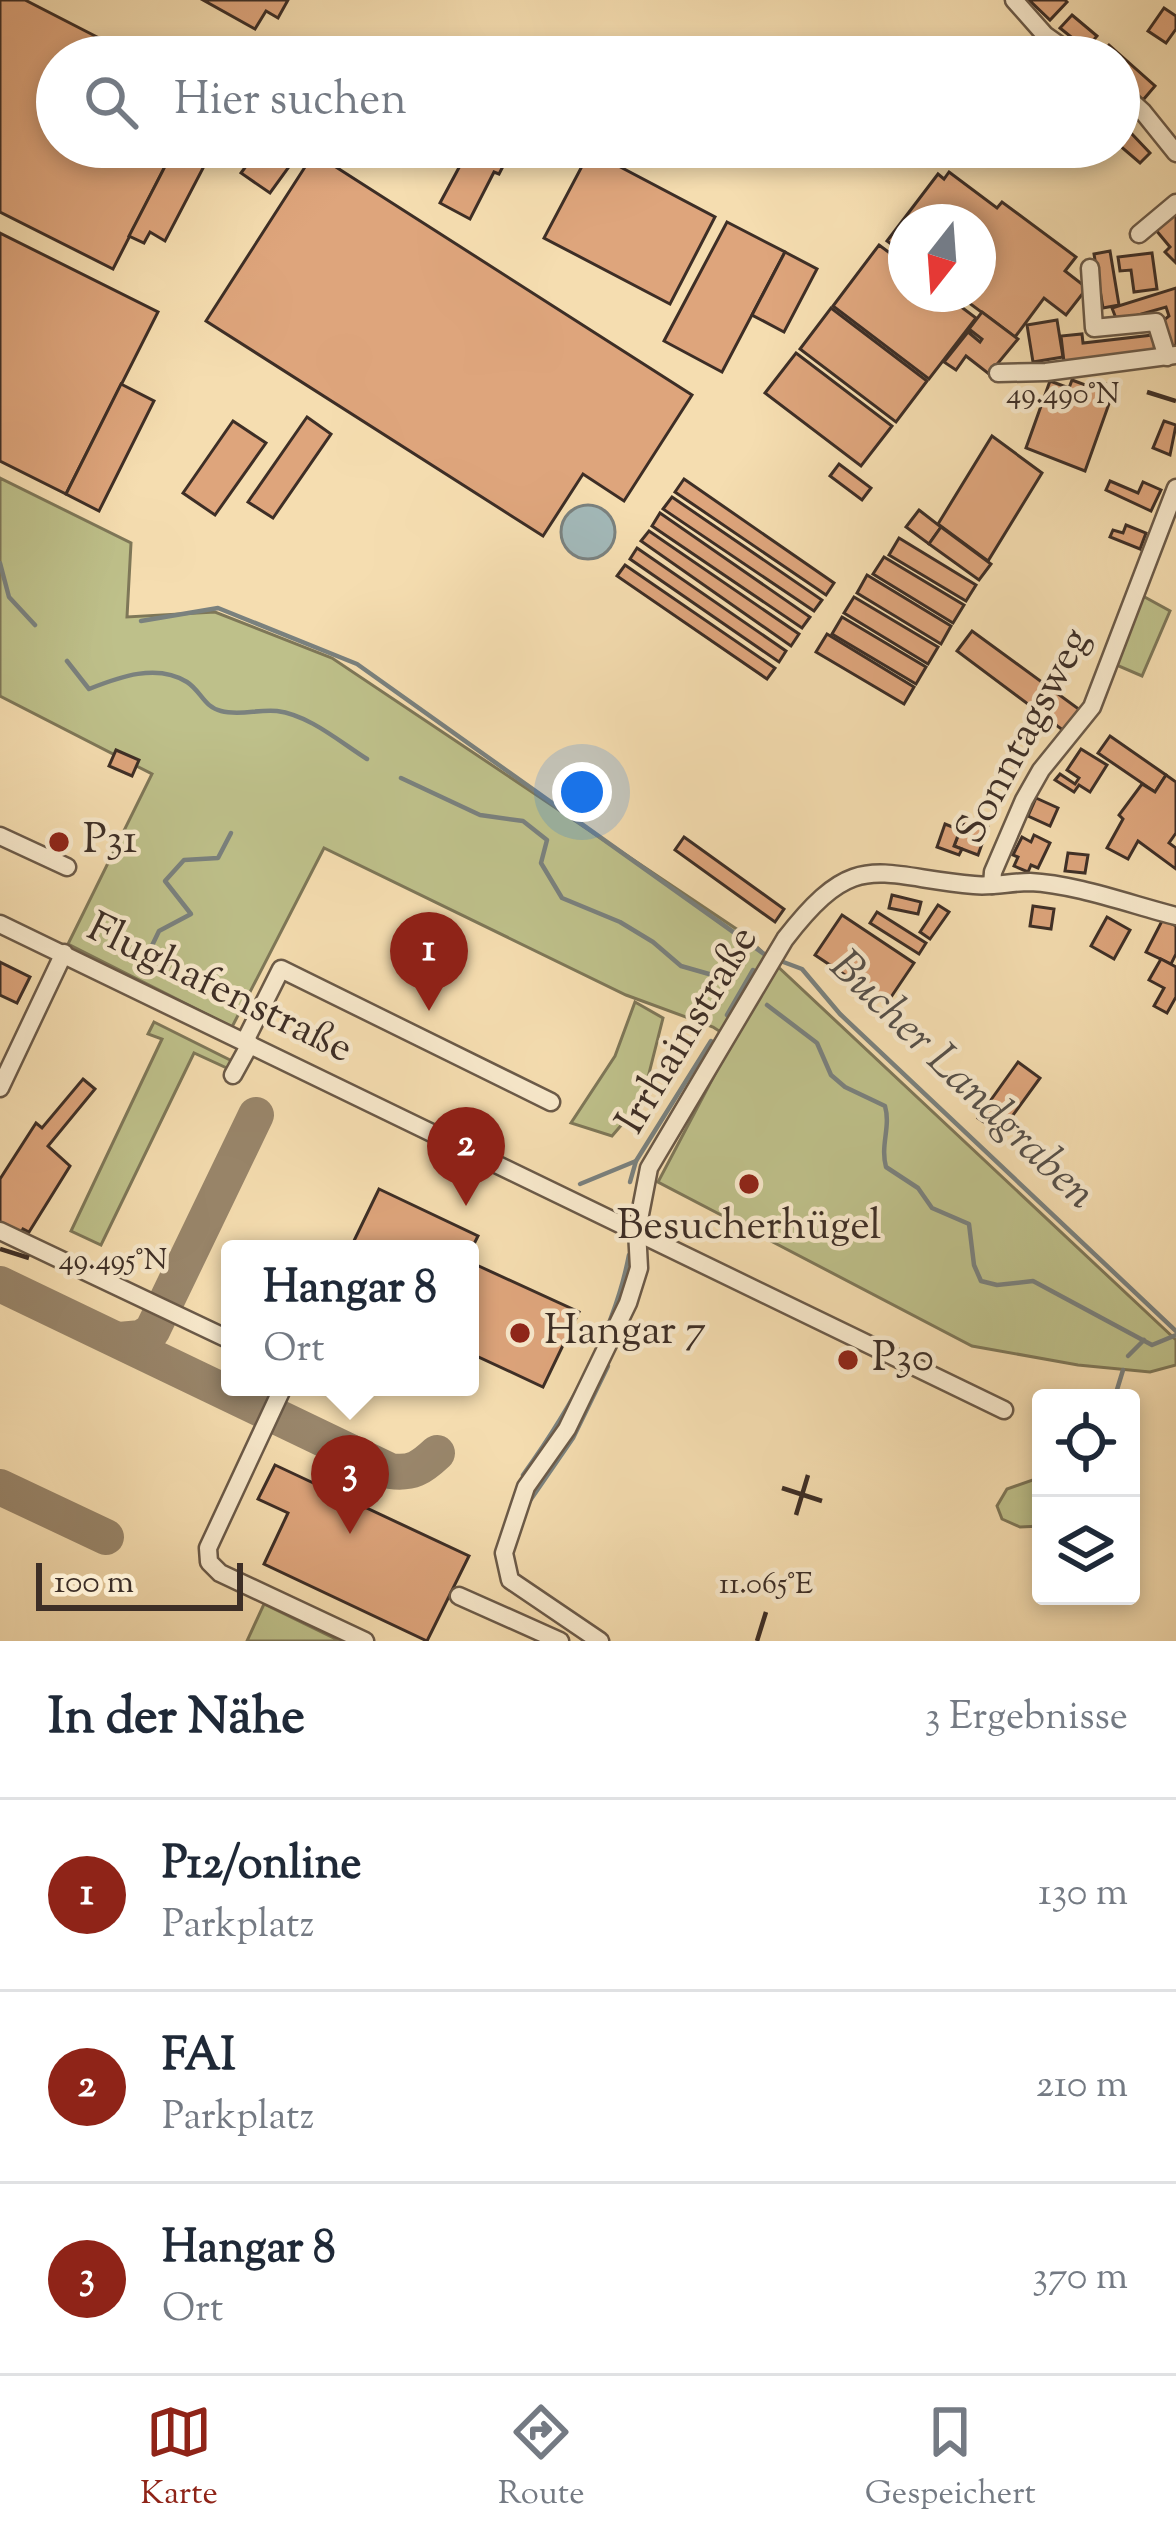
<!DOCTYPE html>
<html lang="de">
<head>
<meta charset="utf-8">
<style>
	:root { --surface:#fff; --page:#f6f6f7; --text:#1f2937; --muted:#747a83; --line:#e0e1e3; --accent:#8f2418 }
	body { margin:0; font-family:"Sorts Mill Goudy",serif; background:var(--page); color:var(--text) }
	.controls { position:absolute; right:36px; bottom:36px; display:grid; overflow:hidden; border-radius:12px; box-shadow:0 6px 18px #0003 }
	.controls button { width:108px; height:108px; display:grid; place-items:center; padding:0; border:0; border-bottom:3px solid var(--line); background:var(--surface); color:var(--text); font:60px sans-serif }
	.compass { position:absolute; left:888px; top:204px; width:108px; height:108px; border-radius:50%; background:var(--surface); box-shadow:0 6px 18px #0003; rotate:197deg }
	.scale { position:absolute; left:36px; bottom:30px; width:207px; box-sizing:border-box; padding-left:12px; border:6px solid #3d2e26; border-top:0; font-size:33px; line-height:42px; white-space:nowrap; color:#3d2e26; -webkit-text-stroke:9px #f8e9cc; paint-order:stroke }
	.you { position:absolute; left:582px; top:792px; width:42px; height:42px; margin:-30px; border:9px solid #fff; border-radius:50%; background:#1a73e8; box-shadow:0 0 0 18px #1a73e833 }
	.badge { display:grid; place-items:center; width:78px; height:78px; border-radius:50%; background:var(--accent); color:#fff; font-size:39px; font-weight:700 }
	.pin { position:absolute; translate:-50% -99px; filter:drop-shadow(0 3px 6px #0008) }
	.pin::after { content:''; position:absolute; top:63px; width:42px; height:36px; background:inherit; clip-path:polygon(0 0,100% 0,50% 100%) }
	.popup { position:absolute; left:221px; top:1240px; width:258px; height:156px; box-sizing:border-box; display:grid; place-content:center; border-radius:12px; background:var(--surface); filter:drop-shadow(0 3px 9px #0005); font-size:39px; white-space:nowrap; color:var(--muted) }
	.popup b { font-size:45px; color:var(--text) }
	.popup::after { content:''; position:absolute; left:50%; top:100%; margin-left:-24px; border:24px solid transparent; border-top-color:var(--surface) }
	.list { margin:0; padding:0; list-style:none }
	h2 { display:flex; justify-content:space-between; align-items:center; height:156px; margin:0; padding:0 48px; font-size:51px }
	h2 small { font-size:39px; font-weight:400; color:var(--muted) }
	.list li { display:grid; grid-template-columns:78px 1fr auto; gap:36px; align-items:center; box-sizing:border-box; height:192px; padding:0 48px; border-top:3px solid var(--line) }
	.list b { display:block; font-size:45px; white-space:nowrap }
	.list p { margin:0; font-size:39px; white-space:nowrap; color:var(--muted) }
	.list em { font-size:39px; font-style:normal; color:var(--muted) }
	.icon { flex:none; width:66px; height:66px; fill:none; stroke:currentColor; stroke-width:2; stroke-linecap:round; stroke-linejoin:round }
	.map { position:relative; flex:none; width:1176px; height:1641px; overflow:hidden }
	.search { position:absolute; background:var(--surface); box-shadow:0 6px 18px #0003; left:36px; right:36px; top:36px; height:132px; display:flex; align-items:center; gap:30px; box-sizing:border-box; padding:0 42px; border-radius:66px; color:var(--muted); font-size:45px }
	.sheet { height:732px; background:var(--surface) }
	nav { display:flex; justify-content:space-around; align-items:center; box-sizing:border-box; height:168px; border-top:3px solid var(--line); background:var(--surface); font-size:33px; color:var(--muted) }
	nav a { display:grid; justify-items:center; gap:6px }
	nav .on { color:var(--accent) }
	.map>svg:first-child { display:block }
	.green { fill:#bec08a; stroke:#7e7758; stroke-width:3 }
	.water { fill:#a2b8b8; stroke:#7a817e; stroke-width:3 }
	.lines { fill:none; stroke-linecap:round; stroke-linejoin:round }
	.stream { stroke:#7a817e; stroke-width:4.5 }
	.taxiway { stroke:#99866b; stroke-width:36 }
	.building { fill:#dea57c; stroke:#3d2e26; stroke-width:3 }
	.minor-casing { stroke:#6b5a48; stroke-width:21 }
	.minor { stroke:#f8e9cc; stroke-width:16 }
	.ticks { fill:none; stroke:#3d2e26; stroke-width:4.5 }
	.poi-dot { fill:#8f2418; stroke:#f8e9cc; stroke-width:4.5 }
	.labels { text-anchor:middle; dominant-baseline:central; stroke-width:9; stroke-linejoin:round; paint-order:stroke }
	.street-label { font-size:42px; fill:#3d2e26; stroke:#f8e9cc }
	.poi-label { font-size:42px; fill:#3d2e26; stroke:#f8e9cc; text-anchor:start }
	.water-label { font-size:45px; font-style:italic; fill:#56504a; stroke:#f8e9cc }
	.ticks-label { font-size:30px; text-anchor:middle; fill:#3d2e26; stroke:#f8e9cc; stroke-width:9; stroke-linejoin:round; paint-order:stroke }
</style>
</head>
<body>
<div class="map">
<svg width="1176" height="1641" viewBox="0 0 1176 1641">
	<rect width="100%" height="100%" fill="#f5ddb0"/>
	<filter id="stains"><feTurbulence type="fractalNoise" baseFrequency=".00167" numOctaves="4"/><feColorMatrix values="0 0 0 0 .2 0 0 0 0 .09 0 0 0 0 .02 0 0 0 .5 -.17"/></filter>
	<radialGradient id="worn" r=".72"><stop offset=".6" stop-color="#630" stop-opacity="0"/><stop offset="1" stop-color="#630" stop-opacity=".3"/></radialGradient>
	<g class="green">
		<path d="M0,478L131,543L127,617L215,612L332,658L741,932L1176,1340V1365L1150,1372L1078,1365L972,1346L658,1182L733,1040L713,1027L626,995L324,848L232,1027L68,944L152,774L0,696Z"/>
		<path d="M1141,595L1170,611L1142,676L1114,664Z"/>
		<path d="M635,1002L663,1018L642,1101L612,1136L571,1123L615,1056Z"/>
		<path d="M154,1022L232,1061L229,1069L194,1053L101,1245L71,1231L162,1039L148,1034Z"/>
		<path d="M1041,1477V1526L1020,1527L1002,1519L997,1506L1007,1489Z"/>
		<path d="M264,1604L340,1641H247Z"/>
	</g>
	<circle class="water" cx="588" cy="532" r="27"/>
	<g class="lines">
		<g class="stream">
			<path d="M0,563L9,597L35,625"/>
			<path d="M141,621L218,608L357,664L767,956"/>
			<path d="M67,661L89,689C119,677 157,663 187,682C201,691 204,707 221,711C240,716 258,709 277,711C309,715 340,742 367,759"/>
			<path d="M401,778L480,815L523,821L547,840L541,863L562,898L620,922L653,942L681,966L723,978"/>
			<path d="M147,956L159,931L191,914L165,881L184,860L218,858L231,833"/>
			<path d="M778,960L802,969L840,1014L1176,1331"/>
			<path d="M767,1005L817,1043L831,1075L845,1087L885,1106C891,1127 880,1145 886,1167L918,1188L932,1208L969,1224L974,1265L981,1281L997,1285L1033,1281L1152,1345L1176,1335"/>
			<path d="M727,1015L753,970"/>
			<path d="M630,1182L636,1161"/>
			<path d="M580,1184L636,1161L711,1041"/>
			<path d="M1128,1356L1144,1340"/>
			<path d="M1116,1393L1123,1370"/>
			<path d="M523,1475C569,1411 614,1334 629,1255"/>
			<path d="M529,1502L573,1438L608,1366"/>
		</g>
		<g class="taxiway">
			<path d="M0,1284L390,1471C412,1474 421,1468 437,1453"/>
			<path d="M119,1340L141,1338L152,1331L256,1115"/>
			<path d="M0,1487L106,1537"/>
		</g>
	</g>
	<g class="building">
		<path d="M0,0H25L136,57H57V147H175L113,269L0,212Z"/>
		<path d="M203,0H288L278,18L266,11L255,29Z"/>
		<path d="M1029,0H1065L1067,2L1050,20Z"/>
		<path d="M1164,8L1176,16V29L1166,43L1148,31Z"/>
		<path d="M1072,15L1097,36L1086,49L1060,28Z"/>
		<path d="M1109,45L1155,86L1143,100L1119,79V57H1098Z"/>
		<path d="M1131,133L1150,153L1140,163L1119,145Z"/>
		<path d="M175,147H214L165,241L150,232L144,243L129,236Z"/>
		<path d="M260,147H290L299,153L270,193L241,173Z"/>
		<path d="M476,147H513L499,174L494,172L470,219L440,203L462,162L467,164Z"/>
		<path d="M590,151L715,217L670,304L544,238Z"/>
		<path d="M314,153L692,395L624,501L583,474L543,536L206,321Z"/>
		<path d="M949,172L997,208L1002,202L1076,257L1065,271L1087,288L1066,315L1044,298L1015,337L957,294H978V222H906V255L887,241L938,174L944,179Z"/>
		<path d="M1176,212V263L1165,252L1170,247L1155,229Z"/>
		<path d="M727,222L785,252L722,372L664,341Z"/>
		<path d="M0,233L158,312L66,494L0,461Z"/>
		<path d="M879,245L906,265V294H944L976,318L929,379L833,306Z"/>
		<path d="M1110,251L1119,305L1103,308L1094,254Z"/>
		<path d="M785,252L817,269L784,332L752,315Z"/>
		<path d="M1152,253L1157,289L1134,292L1131,270L1120,271L1118,257Z"/>
		<path d="M1176,288V345L1172,347L1164,320L1169,316L1166,307L1117,321L1112,308Z"/>
		<path d="M831,308L927,381L896,422L800,349Z"/>
		<path d="M982,312L1018,339L989,374L966,356L956,370L944,362L968,332L980,342L982,339L969,329Z"/>
		<path d="M1057,320L1063,357L1033,362L1027,325Z"/>
		<path d="M1082,334L1083,343L1153,335L1155,353L1064,362L1061,336Z"/>
		<path d="M796,353L892,426L861,466L765,393Z"/>
		<path d="M1072,380L1093,388L1095,380L1115,387L1085,471L1026,448L1050,381L1069,388Z"/>
		<path d="M121,384L154,401L99,511L66,494Z"/>
		<path d="M307,417L331,434L273,518L248,502Z"/>
		<path d="M233,421L266,443L215,515L183,493Z"/>
		<path d="M1164,421L1176,425L1170,455L1153,448Z"/>
		<path d="M992,436L1042,473L988,561L938,524Z"/>
		<path d="M839,464L871,488L862,500L830,476Z"/>
		<path d="M684,479L834,583L826,595L675,492Z"/>
		<path d="M1110,481L1138,493L1143,482L1161,490L1151,511L1106,490Z"/>
		<path d="M672,497L822,600L814,611L663,509Z"/>
		<path d="M919,510L941,527L929,544L906,527Z"/>
		<path d="M660,513L810,617L802,628L652,526Z"/>
		<path d="M1126,525L1146,533L1140,549L1110,537L1113,530L1123,533Z"/>
		<path d="M941,527L991,564L979,580L929,544Z"/>
		<path d="M649,531L799,634L791,646L641,541Z"/>
		<path d="M899,538L976,585L966,601L889,555Z"/>
		<path d="M637,548L786,651L779,662L630,559Z"/>
		<path d="M884,557L964,605L953,623L873,574Z"/>
		<path d="M625,565L775,668L767,679L617,576Z"/>
		<path d="M867,575L951,626L941,644L857,593Z"/>
		<path d="M854,597L938,647L928,664L844,613Z"/>
		<path d="M842,617L926,667L916,684L832,634Z"/>
		<path d="M972,631L1080,710L1064,731L957,651Z"/>
		<path d="M827,634L914,687L904,704L816,652Z"/>
		<path d="M1110,736L1166,775L1155,792L1098,753Z"/>
		<path d="M1081,749L1107,765L1090,792L1079,785L1074,792L1055,780L1060,774L1075,784L1079,778L1067,770Z"/>
		<path d="M116,750L139,760L132,776L109,766Z"/>
		<path d="M1166,775L1176,782V833L1169,843L1176,848V869L1138,841L1128,859L1107,848L1123,819L1119,815L1142,784L1155,792Z"/>
		<path d="M1036,798L1058,808L1050,826L1028,816Z"/>
		<path d="M965,819L988,827L978,855L954,846Z"/>
		<path d="M945,824L960,830L954,846L962,849L959,855L937,847Z"/>
		<path d="M1034,835L1050,843L1038,868L1031,865L1028,872L1014,866L1018,857L1013,855L1022,837L1031,842Z"/>
		<path d="M684,837L784,909L775,922L675,850Z"/>
		<path d="M1068,853L1088,855L1085,873L1065,871Z"/>
		<path d="M892,895L921,902L918,914L889,908Z"/>
		<path d="M938,905L949,912L930,939L920,932Z"/>
		<path d="M1033,906L1054,909L1051,929L1030,926Z"/>
		<path d="M877,912L926,943L919,954L870,923Z"/>
		<path d="M842,915L914,963L887,1003L815,955Z"/>
		<path d="M1107,917L1130,930L1114,959L1091,946Z"/>
		<path d="M1163,919L1176,926V954L1171,964L1146,952Z"/>
		<path d="M1161,959L1176,967V997L1167,1013L1154,1006L1164,988L1149,980Z"/>
		<path d="M0,962L30,977L17,1003L0,995Z"/>
		<path d="M1018,1062L1040,1078L1000,1133L978,1118Z"/>
		<path d="M83,1079L95,1089L48,1146L70,1166L29,1232L23,1229L20,1234L0,1232V1179L36,1123L42,1128Z"/>
		<path d="M379,1189L478,1236L470,1252V1249H350Z"/>
		<path d="M470,1262L579,1312L543,1387L470,1353Z"/>
		<path d="M275,1465L469,1556L427,1641L264,1564L288,1513L258,1499Z"/>
	</g>
	<g class="lines">
		<defs>
			<g id="minor">
				<path d="M1014,0L1045,35L1076,57"/>
				<path d="M1119,90L1143,112L1176,153"/>
				<path d="M1139,234L1176,203"/>
				<path d="M1090,268L1094,328L1156,322L1167,357"/>
				<path d="M998,373L1046,372L1176,355"/>
				<path d="M0,836L67,867"/>
				<path d="M992,885L993,872L1024,800L1041,770L1092,707L1176,488"/>
				<path d="M0,924L1004,1410"/>
				<path d="M245,1041L281,969L551,1102"/>
				<path d="M233,1075L250,1044"/>
				<path d="M0,1088L64,953"/>
				<path d="M0,1231L230,1340"/>
				<path d="M283,1387L208,1548L209,1562L220,1573L365,1641"/>
				<path d="M459,1596L560,1641"/>
				<path d="M600,1641L510,1580L504,1553L526,1487L567,1429L628,1303L639,1268L637,1230L649,1168L785,939C856,847 875,876 974,885C992,887 1011,882 1030,882C1075,884 1132,905 1176,916"/>
			</g>
		</defs>
		<use href="#minor" class="minor-casing"/>
		<use href="#minor" class="minor"/>
	</g>
	<path class="ticks" d="M1147,392L1176,401M0,1249L29,1258M782,1488L822,1501M796,1515L808,1475M757,1641L766,1612"/>
	<g class="poi-dot">
		<circle cx="59" cy="842" r="12"/>
		<circle cx="749" cy="1184" r="12"/>
		<circle cx="520" cy="1333" r="12"/>
		<circle cx="848" cy="1360" r="12"/>
	</g>
	<g class="labels">
		<g class="street-label">
			<text transform="translate(1025 737) rotate(-62)">Sonntagsweg</text>
			<text transform="translate(219 990) rotate(26)">Flughafenstraße</text>
			<text transform="translate(689 1031) rotate(-59)">Irrhainstraße</text>
		</g>
		<g class="poi-label">
			<text x="83" y="842">P31</text>
			<text x="749" y="1228" text-anchor="middle">Besucherhügel</text>
			<text x="544" y="1333">Hangar 7</text>
			<text x="872" y="1360">P30</text>
		</g>
		<g class="water-label">
			<text transform="translate(961 1082) rotate(44)">Bucher Landgraben</text>
		</g>
	</g>
	<g class="ticks-label">
		<text x="1063" y="403">49.490°N</text>
		<text x="113" y="1269">49.495°N</text>
		<text x="766" y="1593">11.065°E</text>
	</g>
	<rect width="100%" height="100%" filter="url(#stains)"/>
	<rect width="100%" height="100%" fill="url(#worn)"/>
</svg>
<div class="controls">
<button><svg class="icon" aria-label="locate" viewBox="0 0 24 24"><circle cx="12" cy="12" r="6"/><path d="M12 2v4M12 18v4M2 12h4M18 12h4"/></svg></button>
<button><svg class="icon" aria-label="layers" viewBox="0 0 24 24"><path d="M12 4l9 5-9 5-9-5zM3 14l9 5 9-5"/></svg></button>
</div>
<svg class="compass" viewBox="-18 -18 36 36"><path d="M0-13l5 13h-10z" fill="#e53935"/><path d="M0 13l5-13h-10z" fill="#747a83"/></svg>
<div class="scale">100 m</div>
<div class="you"></div>
<div class="pin badge" style="left:429px;top:1011px">1</div>
<div class="pin badge" style="left:466px;top:1206px">2</div>
<div class="pin badge" style="left:350px;top:1534px">3</div>
<div class="popup"><b>Hangar 8</b>Ort</div>
<div class="search"><svg class="icon" aria-label="search" viewBox="0 0 24 24"><circle cx="10" cy="10" r="6"/><path d="M15 15l6 6"/></svg>Hier suchen</div>
</div>
<section class="sheet">
<h2>In der Nähe<small>3 Ergebnisse</small></h2>
<ul class="list">
<li><span class="badge">1</span><div><b>P12/online</b><p>Parkplatz</p></div><em>130 m</em></li>
<li><span class="badge">2</span><div><b>FAI</b><p>Parkplatz</p></div><em>210 m</em></li>
<li><span class="badge">3</span><div><b>Hangar 8</b><p>Ort</p></div><em>370 m</em></li>
</ul>
</section>
<nav>
<a class="on"><svg class="icon" aria-label="map" viewBox="0 0 24 24"><path d="M3 6l6-2 6 2 6-2v14l-6 2-6-2-6 2zM9 4v14M15 6v14"/></svg>Karte</a>
<a><svg class="icon" aria-label="directions" viewBox="0 0 24 24"><path d="M12 3l9 9-9 9-9-9zM9 14v-3h6M13 9l2 2-2 2"/></svg>Route</a>
<a><svg class="icon" aria-label="saved" viewBox="0 0 24 24"><path d="M7 4h10v16l-5-4-5 4z"/></svg>Gespeichert</a>
</nav>
</body>
</html>
